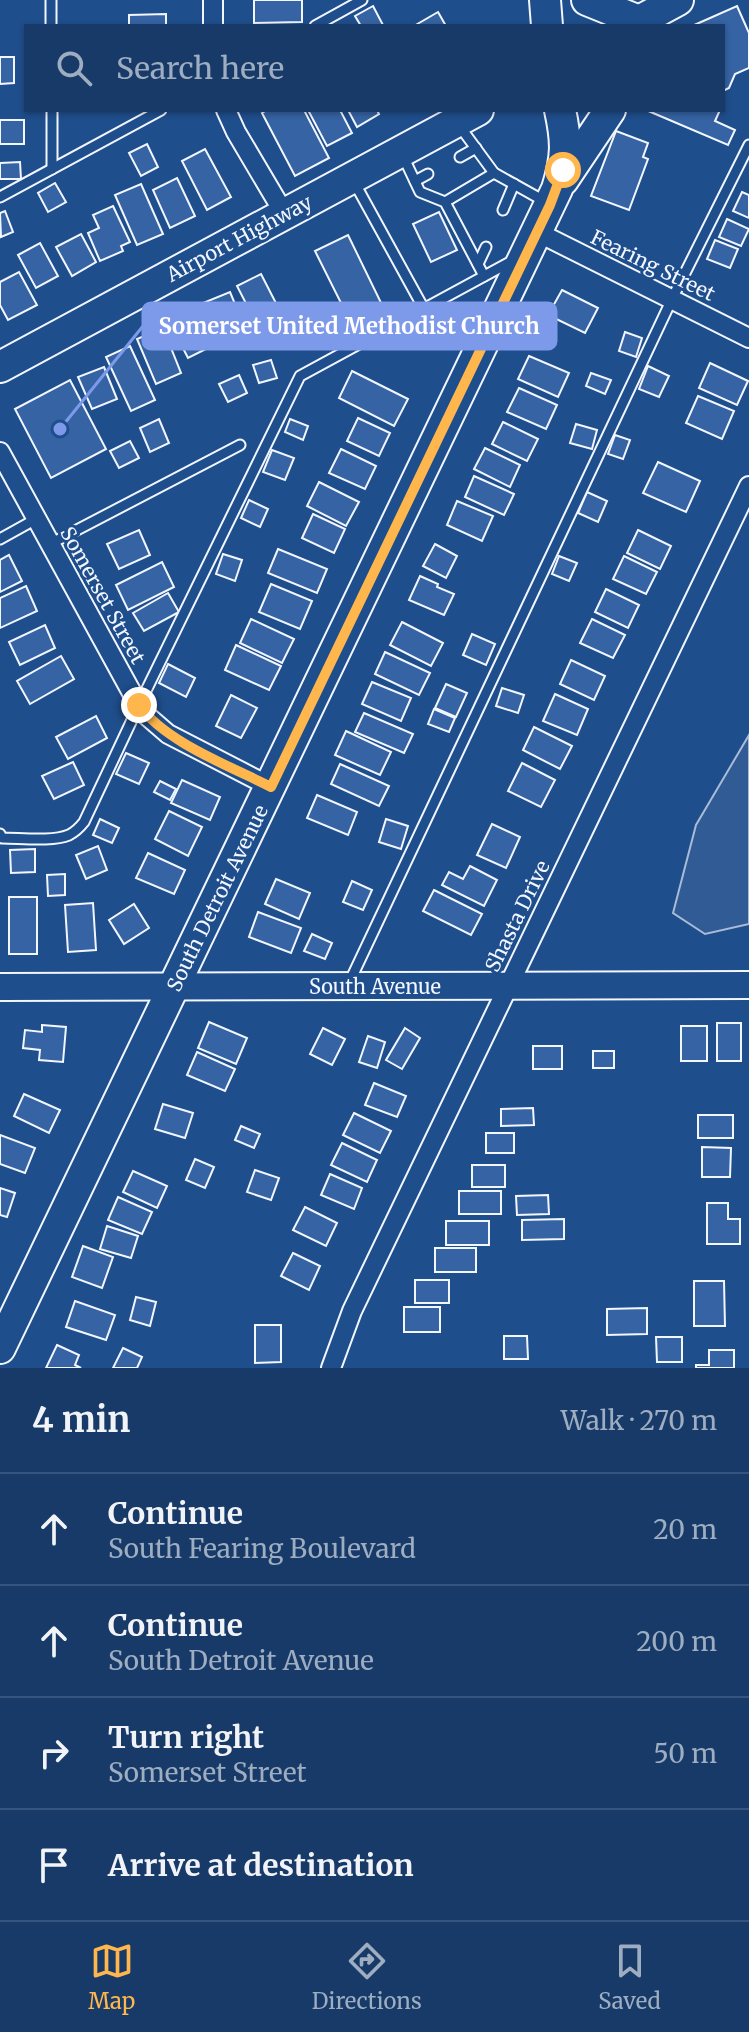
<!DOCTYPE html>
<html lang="en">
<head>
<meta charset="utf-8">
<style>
	:root { --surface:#173a69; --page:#20416f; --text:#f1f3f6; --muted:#9eadc0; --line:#36547d; --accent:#ffb74d }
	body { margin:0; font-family:Merriweather,serif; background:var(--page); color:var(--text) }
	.stop { position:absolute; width:24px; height:24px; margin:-18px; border:6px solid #ffb74d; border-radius:50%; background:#fff }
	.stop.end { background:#ffb74d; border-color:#fff; box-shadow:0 2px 8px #0008 }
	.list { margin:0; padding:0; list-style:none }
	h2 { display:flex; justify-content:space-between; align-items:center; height:104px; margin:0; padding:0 32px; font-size:34px }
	h2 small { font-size:26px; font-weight:400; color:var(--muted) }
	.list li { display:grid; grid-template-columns:52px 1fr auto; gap:24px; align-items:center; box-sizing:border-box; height:112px; padding:0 32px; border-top:2px solid var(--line) }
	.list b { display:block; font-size:30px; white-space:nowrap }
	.list p { margin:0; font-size:26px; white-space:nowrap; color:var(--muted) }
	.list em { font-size:26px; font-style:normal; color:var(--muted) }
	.icon { flex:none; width:44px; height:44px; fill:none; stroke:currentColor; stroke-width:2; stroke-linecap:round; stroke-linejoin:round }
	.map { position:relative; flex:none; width:749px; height:1368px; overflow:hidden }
	.search { position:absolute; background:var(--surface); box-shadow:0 2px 6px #0004; left:24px; right:24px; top:24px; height:88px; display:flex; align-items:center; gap:20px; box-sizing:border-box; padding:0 28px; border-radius:0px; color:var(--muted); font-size:30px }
	.sheet { height:552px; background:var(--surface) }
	nav { display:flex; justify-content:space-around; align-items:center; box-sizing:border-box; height:112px; border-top:2px solid var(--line); background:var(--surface); font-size:22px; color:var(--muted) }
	nav a { display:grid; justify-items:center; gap:4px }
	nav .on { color:var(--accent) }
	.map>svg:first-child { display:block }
	.green { fill:#305b95; stroke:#a8bbd7; stroke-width:2 }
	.building { fill:#3563a3; stroke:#f2f6ff; stroke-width:2 }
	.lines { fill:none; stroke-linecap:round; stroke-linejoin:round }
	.lane-casing { stroke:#f2f6ff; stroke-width:13 }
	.street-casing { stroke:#f2f6ff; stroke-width:22 }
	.secondary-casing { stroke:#f2f6ff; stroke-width:30 }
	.primary-casing { stroke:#f2f6ff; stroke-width:34 }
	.lane { stroke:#1f4e8c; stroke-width:9 }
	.street { stroke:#1f4e8c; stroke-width:18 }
	.secondary { stroke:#1f4e8c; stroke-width:26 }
	.primary { stroke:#1f4e8c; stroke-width:30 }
	.route { stroke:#ffb74d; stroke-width:10 }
	.labels { text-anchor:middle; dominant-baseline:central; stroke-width:6; stroke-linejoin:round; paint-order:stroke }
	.street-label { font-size:20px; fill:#f2f6ff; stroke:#1f4e8c }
	.leader { fill:none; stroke:#7d9aea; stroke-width:3 }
	.callout-dot { fill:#7d9aea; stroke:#1f4e8c; stroke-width:3 }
	.callout { fill:#7d9aea; stroke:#7d9aea; stroke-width:3 }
	.callout-label { font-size:22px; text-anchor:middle; font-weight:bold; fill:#fff }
</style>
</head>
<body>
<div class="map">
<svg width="749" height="1368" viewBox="0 0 749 1368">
	<rect width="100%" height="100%" fill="#1f4e8c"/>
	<path class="green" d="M749,735V924L705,934L673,913L696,825Z"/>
	<g class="building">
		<path d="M254,0H302V22L254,23Z"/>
		<path d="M373,6L383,25L361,26L355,16Z"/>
		<path d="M737,6L749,33V68L735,74L729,88L723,91V26H692Z"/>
		<path d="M438,12L446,26H414Z"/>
		<path d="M166,14V26H121L129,25V15Z"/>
		<path d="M0,57H14V83L0,84Z"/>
		<path d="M267,110H304L329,158L295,176L262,113Z"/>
		<path d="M308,110H340L352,133L327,146Z"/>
		<path d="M348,110H377L379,114L357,127Z"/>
		<path d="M646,110H720L715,121L735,130L728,145Z"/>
		<rect x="0" y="120" width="24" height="24"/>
		<path d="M616,131L648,143L643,157L648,159L629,210L591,196Z"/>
		<path d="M147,144L158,167L141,176L129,153Z"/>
		<path d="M205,149L231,197L207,210L182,161Z"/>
		<path d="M20,162L21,179H0V163Z"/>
		<path d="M177,178L195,216L170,228L153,190Z"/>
		<path d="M55,183L66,202L48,212L38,193Z"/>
		<path d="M141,184L163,234L137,245L115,195Z"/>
		<path d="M742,192L749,195V218L733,211Z"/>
		<path d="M113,206L130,242L121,246L123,251L100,261L88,233L99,228L93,215Z"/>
		<path d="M5,211L13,232L1,237L0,213Z"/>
		<path d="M439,212L457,250L431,262L413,224Z"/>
		<path d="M727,219L749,229L741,246L719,237Z"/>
		<path d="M81,234L96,262L72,276L56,247Z"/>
		<path d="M348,235L386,313L354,329L315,251Z"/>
		<path d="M715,240L738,249L730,268L707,259Z"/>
		<path d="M40,243L58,276L36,288L18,255Z"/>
		<path d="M19,272L37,305L8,320L0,305V282Z"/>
		<path d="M261,274L279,309L255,321L237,286Z"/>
		<path d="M562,290L598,308L585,333L548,315Z"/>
		<path d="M230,292L247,333L220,344L203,303Z"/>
		<path d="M194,310L212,346L188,358L170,323Z"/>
		<path d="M163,328L181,373L156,384L137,339Z"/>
		<path d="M625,332L642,338L636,357L619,351Z"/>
		<path d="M130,346L155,400L131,411L106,357Z"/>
		<path d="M529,356L569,373L558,397L518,379Z"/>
		<path d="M271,360L277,378L259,383L253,365Z"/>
		<path d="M710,363L748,381L737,405L699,388Z"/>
		<path d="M648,366L669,376L659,397L639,389Z"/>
		<path d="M104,367L117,399L92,409L78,377Z"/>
		<path d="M352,371L408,399L394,426L339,398Z"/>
		<path d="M591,373L611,380L605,394L586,386Z"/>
		<path d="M239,375L247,393L228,402L219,384Z"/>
		<path d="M70,380L106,449L51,478L15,409Z"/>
		<path d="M519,388L557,405L546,429L507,412Z"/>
		<path d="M698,396L734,411L722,439L686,423Z"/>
		<path d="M358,418L390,433L379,456L347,441Z"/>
		<path d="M159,419L169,443L150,452L140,428Z"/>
		<path d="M290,419L308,426L303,440L285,432Z"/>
		<path d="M503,422L538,439L527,461L492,444Z"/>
		<path d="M576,424L597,430L592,449L570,443Z"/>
		<path d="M615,435L630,440L623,459L608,454Z"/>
		<path d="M130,441L139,458L119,468L110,451Z"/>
		<path d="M485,448L520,465L510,487L474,469Z"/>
		<path d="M341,449L376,466L365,489L329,473Z"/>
		<path d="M272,450L294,458L285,480L263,472Z"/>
		<path d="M658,462L700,481L686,512L643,493Z"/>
		<path d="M474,476L514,494L504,515L465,497Z"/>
		<path d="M319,482L359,502L346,526L307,506Z"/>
		<path d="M587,492L607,501L598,522L578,513Z"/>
		<path d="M249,500L268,509L260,527L241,518Z"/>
		<path d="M457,501L493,516L482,541L447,525Z"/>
		<path d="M313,514L345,529L334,553L302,538Z"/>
		<path d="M139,530L150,555L119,569L107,544Z"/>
		<path d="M638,530L671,546L660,569L627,553Z"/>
		<path d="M435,544L457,556L446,578L423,566Z"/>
		<path d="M278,549L327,569L317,593L268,573Z"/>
		<path d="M223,554L242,560L235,581L216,574Z"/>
		<path d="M9,555L22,581L0,592V560Z"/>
		<path d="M559,556L577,563L569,581L552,574Z"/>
		<path d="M624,556L657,572L646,594L613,579Z"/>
		<path d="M162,562L174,587L128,610L116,585Z"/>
		<path d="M420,576L438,584L437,587L454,594L444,615L409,600Z"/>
		<path d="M271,584L312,601L300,629L259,612Z"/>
		<path d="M26,586L37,611L0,628V598Z"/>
		<path d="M606,589L639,605L628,628L595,612Z"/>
		<path d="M168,593L179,612L144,631L133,613Z"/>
		<path d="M251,619L294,639L282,663L240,643Z"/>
		<path d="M592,619L625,635L613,658L580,643Z"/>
		<path d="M402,622L443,643L431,666L390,645Z"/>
		<path d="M45,625L55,648L20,665L9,642Z"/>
		<path d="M472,634L495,644L486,665L463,655Z"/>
		<path d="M236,645L281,666L269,690L225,670Z"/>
		<path d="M385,652L430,673L419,695L375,674Z"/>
		<path d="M61,656L74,679L30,704L17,681Z"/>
		<path d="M571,660L605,676L594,700L560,684Z"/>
		<path d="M168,664L195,678L186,697L159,683Z"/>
		<path d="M372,682L411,698L401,721L362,704Z"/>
		<path d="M446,684L467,693L456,717L435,708Z"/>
		<path d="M502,688L524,695L518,713L496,706Z"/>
		<path d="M555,694L588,709L577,735L543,721Z"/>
		<path d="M231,695L257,708L241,738L216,726Z"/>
		<path d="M434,709L455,718L449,732L428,724Z"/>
		<path d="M364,713L413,734L404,753L355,732Z"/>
		<path d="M96,716L107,738L68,759L56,737Z"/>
		<path d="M534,727L572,746L560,769L523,750Z"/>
		<path d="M346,731L391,752L380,775L335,755Z"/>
		<path d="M126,753L149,763L139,784L116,774Z"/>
		<path d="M73,762L84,785L54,799L42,776Z"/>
		<path d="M522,763L555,780L541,807L508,791Z"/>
		<path d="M340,764L389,786L379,806L331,784Z"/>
		<path d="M182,780L220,797L210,820L171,803Z"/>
		<path d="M160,781L176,789L170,800L154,792Z"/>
		<path d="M317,795L357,812L348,835L307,818Z"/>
		<path d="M169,811L202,827L188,856L155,839Z"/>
		<path d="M100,819L119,828L112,843L93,835Z"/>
		<path d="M386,819L408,826L401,849L379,842Z"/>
		<path d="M492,824L520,837L506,868L477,855Z"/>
		<path d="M98,846L107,870L86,879L76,855Z"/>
		<path d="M35,849V872L11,873L10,850Z"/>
		<path d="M148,853L185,870L174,894L136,878Z"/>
		<path d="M470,866L497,880L484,906L442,885L449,872L463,879Z"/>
		<path d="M65,874V895L48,896L47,875Z"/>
		<path d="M276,879L310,893L299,919L265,904Z"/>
		<path d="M352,881L372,890L363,910L343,902Z"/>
		<path d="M434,890L482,914L471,935L423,911Z"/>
		<rect x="9" y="897" width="28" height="57"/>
		<path d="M93,903L96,950L68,952L65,905Z"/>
		<path d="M134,904L149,928L124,944L109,920Z"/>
		<path d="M258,912L301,928L291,953L249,937Z"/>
		<path d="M312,934L332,943L325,959L304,951Z"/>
		<path d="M209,1022L247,1038L236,1064L198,1048Z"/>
		<rect x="717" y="1023" width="24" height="38"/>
		<path d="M42,1025L66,1027L63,1062L39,1060L40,1050L23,1048L25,1030L42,1032Z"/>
		<rect x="681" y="1026" width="26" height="35"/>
		<path d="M323,1028L345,1039L332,1065L310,1054Z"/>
		<path d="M405,1028L420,1038L402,1069L386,1060Z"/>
		<path d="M368,1036L385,1042L377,1068L359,1062Z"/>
		<rect x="533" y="1046" width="29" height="23"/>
		<rect x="593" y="1051" width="21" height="17"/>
		<path d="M197,1052L235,1069L225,1091L187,1075Z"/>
		<path d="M374,1083L406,1096L397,1117L365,1105Z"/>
		<path d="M24,1094L60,1110L49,1133L14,1116Z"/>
		<path d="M163,1104L193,1113L185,1138L155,1129Z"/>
		<path d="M533,1108L534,1125L501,1126V1109Z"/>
		<path d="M354,1113L391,1131L380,1153L343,1135Z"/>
		<rect x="698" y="1115" width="35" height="23"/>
		<path d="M241,1126L260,1134L254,1148L235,1140Z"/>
		<rect x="486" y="1133" width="28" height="20"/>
		<path d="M0,1135L35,1148L25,1173L0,1164Z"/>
		<path d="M342,1143L377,1160L367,1182L331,1165Z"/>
		<path d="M702,1147L731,1148L730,1177H702Z"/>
		<path d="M195,1159L214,1167L205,1188L186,1180Z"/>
		<rect x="472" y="1165" width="33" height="22"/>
		<path d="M255,1170L279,1178L271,1200L247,1192Z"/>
		<path d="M133,1171L167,1186L157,1208L123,1192Z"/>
		<path d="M330,1174L362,1188L354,1209L321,1195Z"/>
		<path d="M0,1188L15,1193L7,1217L0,1215Z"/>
		<rect x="459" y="1191" width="42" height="23"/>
		<path d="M548,1195L549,1214L517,1215L516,1196Z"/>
		<path d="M118,1197L152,1212L142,1234L108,1220Z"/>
		<path d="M707,1203H728V1219H740V1244H707Z"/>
		<path d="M305,1207L337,1223L326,1246L293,1230Z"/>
		<path d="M564,1219V1239L522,1240V1220Z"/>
		<rect x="446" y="1221" width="43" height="24"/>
		<path d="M107,1226L138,1236L131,1258L100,1249Z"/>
		<path d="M83,1246L113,1257L102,1288L72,1277Z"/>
		<rect x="435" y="1248" width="41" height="24"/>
		<path d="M293,1253L320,1266L309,1290L281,1276Z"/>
		<rect x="415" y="1280" width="34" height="23"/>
		<path d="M694,1281H724L725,1326H694Z"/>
		<path d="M136,1297L156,1302L150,1326L130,1320Z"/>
		<path d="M75,1301L115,1315L106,1340L66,1327Z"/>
		<rect x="404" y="1307" width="36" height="25"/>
		<path d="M647,1308V1334L607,1335V1309Z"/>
		<path d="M255,1325H281V1362L255,1363Z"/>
		<path d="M504,1336H527L528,1359H504Z"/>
		<path d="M656,1337H682V1362H657Z"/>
		<path d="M57,1345L79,1355L75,1365L81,1368H46Z"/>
		<path d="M123,1348L142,1357L137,1368H113Z"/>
		<path d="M709,1350H734V1368H696V1365H709Z"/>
	</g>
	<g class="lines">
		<defs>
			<g id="lane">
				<path d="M51,0V26"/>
				<path d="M315,26L362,0"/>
				<path d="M52,110V169"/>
				<path d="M458,124L494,173"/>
				<path d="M402,154L420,192L445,202L484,276"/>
				<path d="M460,157L476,148"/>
				<path d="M353,180L424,309"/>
				<path d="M415,181L428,174"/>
				<path d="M0,197L161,110"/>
				<path d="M445,202L494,173L546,202"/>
				<path d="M503,210L514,184"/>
				<path d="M478,264L486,247"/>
				<path d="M0,539L36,519"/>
				<path d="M50,544L240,445"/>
				<path d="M0,834L2,838C21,838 52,842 69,835C75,832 80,827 84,822L139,705L300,376L512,261"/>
				<path d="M349,983L672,299L749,145"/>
			</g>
			<g id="street">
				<path d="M213,0V26"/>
				<path d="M226,110L236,132L284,213"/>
				<path d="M537,232L749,338"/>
				<path d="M0,452L132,693L146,715L168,734L271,787"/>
				<path d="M331,1368L352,1311L749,486"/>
			</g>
			<path id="secondary" d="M0,987L749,985"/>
			<g id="primary">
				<path d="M545,0L547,26"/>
				<path d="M587,0L639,21"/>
				<path d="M630,26L678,0"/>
				<path d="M563,180L610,110"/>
				<path d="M0,367L478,110"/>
				<path d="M0,1348L557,189C567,157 567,142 560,110"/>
			</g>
		</defs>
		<use href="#lane" class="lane-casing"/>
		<use href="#street" class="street-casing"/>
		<use href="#secondary" class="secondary-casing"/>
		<use href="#primary" class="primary-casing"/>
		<use href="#lane" class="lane"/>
		<use href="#street" class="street"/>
		<use href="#secondary" class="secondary"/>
		<use href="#primary" class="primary"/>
	</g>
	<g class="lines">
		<path class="route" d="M139,705C165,742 230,766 271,787L550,205L563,170"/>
	</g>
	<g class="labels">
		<g class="street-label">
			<text transform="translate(239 238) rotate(-28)">Airport Highway</text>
			<text transform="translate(653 265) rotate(26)">Fearing Street</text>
			<text transform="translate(103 595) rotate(61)">Somerset Street</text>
			<text transform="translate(217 898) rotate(-64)">South Detroit Avenue</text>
			<text transform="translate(517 916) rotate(-64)">Shasta Drive</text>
			<text x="375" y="986">South Avenue</text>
		</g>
	</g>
	<path class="leader" d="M60 429L143 326"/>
	<circle class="callout-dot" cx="60" cy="429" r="8"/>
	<rect class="callout" x="143" y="303" width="413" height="46" rx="8"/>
	<g class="callout-label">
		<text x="349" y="334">Somerset United Methodist Church</text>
	</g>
</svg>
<div class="stop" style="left:563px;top:170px"></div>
<div class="stop end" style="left:139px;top:705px"></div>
<div class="search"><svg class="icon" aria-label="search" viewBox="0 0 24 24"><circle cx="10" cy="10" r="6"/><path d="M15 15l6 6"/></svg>Search here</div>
</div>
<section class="sheet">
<h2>4 min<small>Walk · 270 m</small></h2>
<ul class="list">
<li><svg class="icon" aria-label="ahead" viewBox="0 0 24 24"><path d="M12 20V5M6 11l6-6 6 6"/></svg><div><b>Continue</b><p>South Fearing Boulevard</p></div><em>20 m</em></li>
<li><svg class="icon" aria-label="ahead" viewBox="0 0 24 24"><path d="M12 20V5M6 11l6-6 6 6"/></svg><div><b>Continue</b><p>South Detroit Avenue</p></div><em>200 m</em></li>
<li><svg class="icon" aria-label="right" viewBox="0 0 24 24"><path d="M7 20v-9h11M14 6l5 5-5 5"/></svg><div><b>Turn right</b><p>Somerset Street</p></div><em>50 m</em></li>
<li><svg class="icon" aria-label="arrive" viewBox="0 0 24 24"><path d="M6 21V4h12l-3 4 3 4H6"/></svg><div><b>Arrive at destination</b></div></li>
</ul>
</section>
<nav>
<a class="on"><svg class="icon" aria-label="map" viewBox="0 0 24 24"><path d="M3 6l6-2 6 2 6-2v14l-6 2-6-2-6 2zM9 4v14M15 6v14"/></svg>Map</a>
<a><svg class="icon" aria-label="directions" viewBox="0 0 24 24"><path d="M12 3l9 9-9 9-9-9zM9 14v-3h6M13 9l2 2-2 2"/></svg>Directions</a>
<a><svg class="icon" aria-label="saved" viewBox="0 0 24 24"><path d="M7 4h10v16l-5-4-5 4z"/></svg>Saved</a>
</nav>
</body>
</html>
